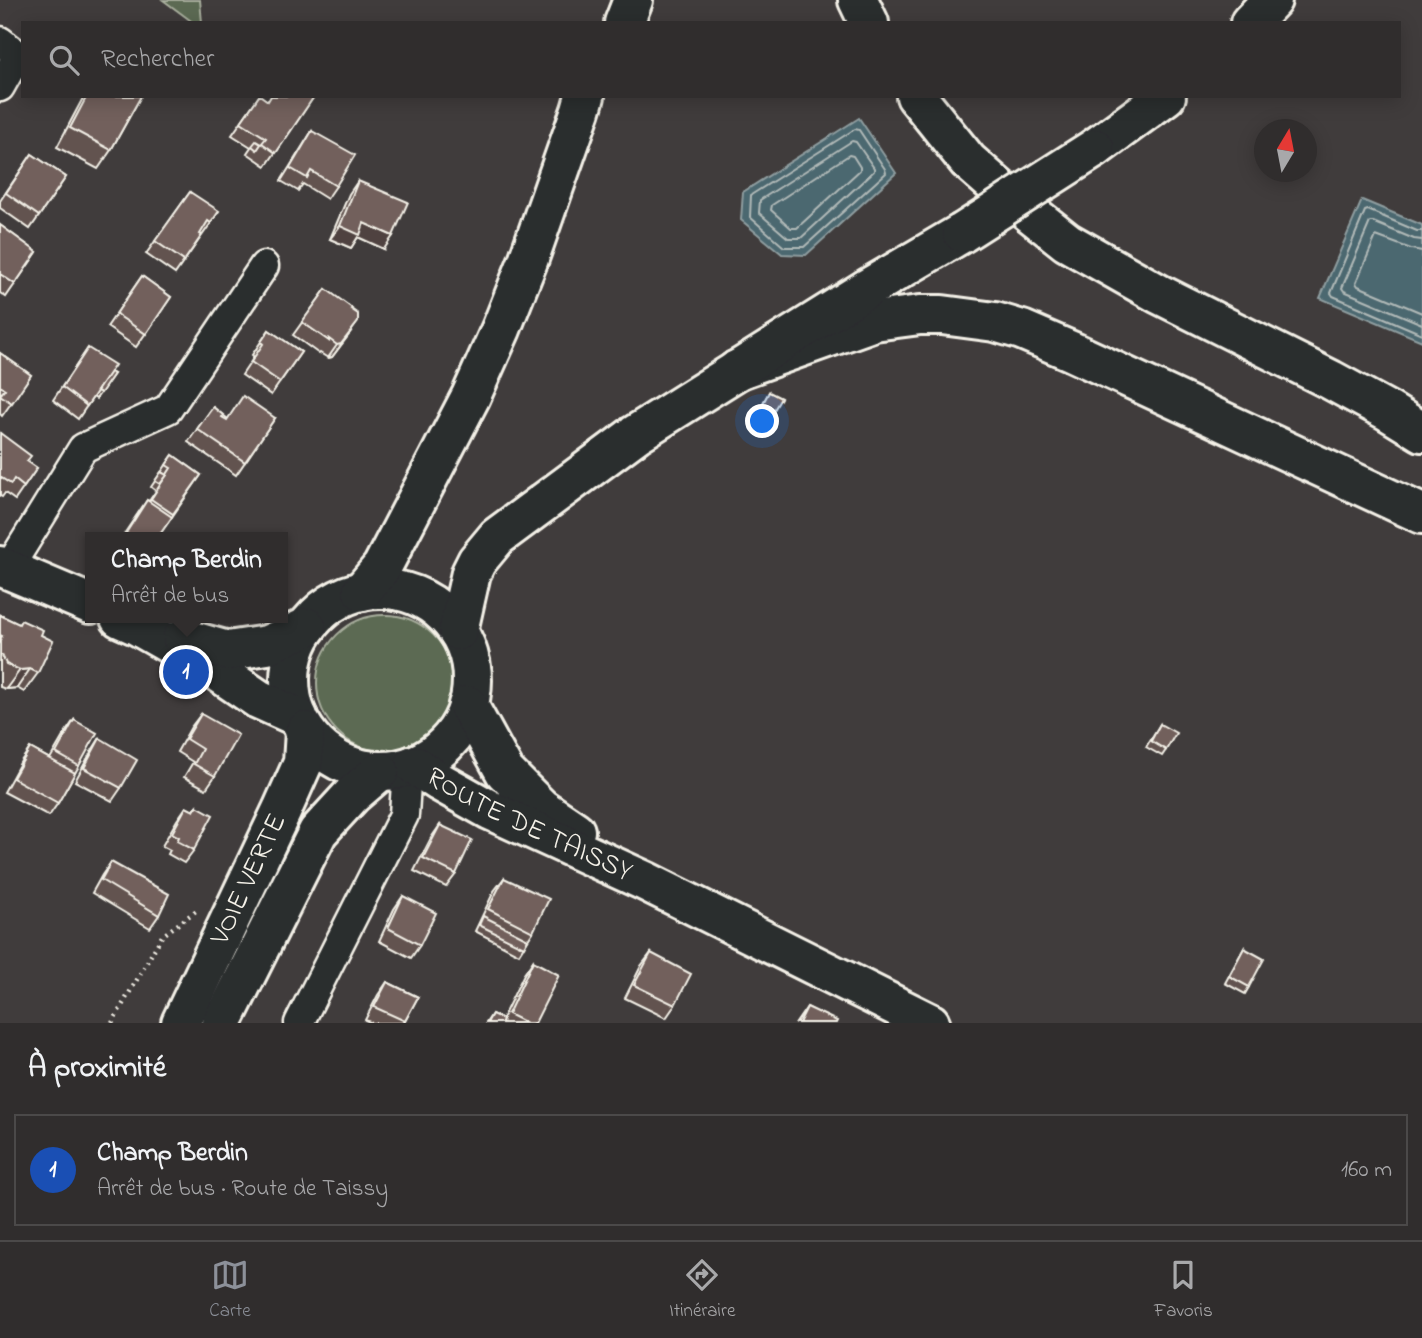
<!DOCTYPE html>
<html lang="fr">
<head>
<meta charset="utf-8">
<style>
	:root { --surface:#302d2d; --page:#383535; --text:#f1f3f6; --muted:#a8a8aa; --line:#4b4949; --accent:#8c9099 }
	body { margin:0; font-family:"Indie Flower",sans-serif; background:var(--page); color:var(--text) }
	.compass { position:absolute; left:1254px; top:119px; width:63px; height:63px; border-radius:50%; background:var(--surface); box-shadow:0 4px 18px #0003; rotate:10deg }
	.you { position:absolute; left:763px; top:422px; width:24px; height:24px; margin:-18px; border:5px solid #fff; border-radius:50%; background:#1a73e8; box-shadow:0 0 0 10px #1a73e833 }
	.badge { display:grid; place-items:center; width:46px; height:46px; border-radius:50%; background:var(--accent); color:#fff; font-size:23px; font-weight:700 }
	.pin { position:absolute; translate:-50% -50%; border:4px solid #fff; box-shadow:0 2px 7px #0006 }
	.popup { position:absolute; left:85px; top:532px; width:203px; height:91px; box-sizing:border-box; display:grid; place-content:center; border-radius:0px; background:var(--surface); filter:drop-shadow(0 2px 5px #0005); font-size:23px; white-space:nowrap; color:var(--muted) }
	.popup b { font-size:26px; color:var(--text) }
	.popup::after { content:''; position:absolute; left:50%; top:100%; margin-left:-14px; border:14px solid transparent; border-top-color:var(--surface) }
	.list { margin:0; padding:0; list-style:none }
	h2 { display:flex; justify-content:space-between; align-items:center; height:91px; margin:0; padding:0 28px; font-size:30px }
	h2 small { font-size:23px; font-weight:400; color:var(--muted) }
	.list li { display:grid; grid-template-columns:46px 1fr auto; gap:21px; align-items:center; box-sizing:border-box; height:112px; margin:0 14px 14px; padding:0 14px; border:2px solid var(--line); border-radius:0px }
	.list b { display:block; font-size:26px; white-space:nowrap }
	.list p { margin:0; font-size:23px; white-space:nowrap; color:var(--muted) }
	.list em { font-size:23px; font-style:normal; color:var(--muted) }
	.icon { flex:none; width:38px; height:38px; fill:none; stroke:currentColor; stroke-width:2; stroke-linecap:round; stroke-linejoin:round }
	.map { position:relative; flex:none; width:1422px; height:1023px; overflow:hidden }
	.search { position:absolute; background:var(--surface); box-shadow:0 4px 18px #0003; left:21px; right:21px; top:21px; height:77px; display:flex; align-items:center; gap:18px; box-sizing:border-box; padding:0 24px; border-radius:0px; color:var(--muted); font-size:26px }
	.sheet { height:217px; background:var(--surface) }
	nav { display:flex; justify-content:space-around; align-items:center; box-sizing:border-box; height:98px; border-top:2px solid var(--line); background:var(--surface); font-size:19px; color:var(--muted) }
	nav a { display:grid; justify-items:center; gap:4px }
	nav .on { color:var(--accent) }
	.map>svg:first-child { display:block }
	.green { fill:#5b6a52; stroke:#a8ae9d; stroke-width:2 }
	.water { fill:#4c6770; stroke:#8f9ea0; stroke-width:2 }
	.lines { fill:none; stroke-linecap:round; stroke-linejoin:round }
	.shore { stroke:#b1bab8; stroke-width:2 }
	.street-casing { stroke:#f4f1e8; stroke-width:33 }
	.secondary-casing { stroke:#f4f1e8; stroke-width:44 }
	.highway-casing { stroke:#f4f1e8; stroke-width:44 }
	.path { stroke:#f4f1e8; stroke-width:4.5; stroke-dasharray:2 5; stroke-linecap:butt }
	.street { stroke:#2a2d2e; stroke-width:28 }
	.secondary { stroke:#2a2d2e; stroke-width:38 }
	.highway { stroke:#2a2d2e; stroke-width:38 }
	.highway-bridge-casing { stroke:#f4f1e8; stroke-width:44; stroke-linecap:butt }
	.highway-bridge { stroke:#2a2d2e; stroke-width:38 }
	.wall { fill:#62534f; stroke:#f4f1e8; stroke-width:2 }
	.shaded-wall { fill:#504340; stroke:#f4f1e8; stroke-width:2 }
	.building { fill:#72605c; stroke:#f4f1e8; stroke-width:2 }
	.labels { text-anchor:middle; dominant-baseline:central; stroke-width:5; stroke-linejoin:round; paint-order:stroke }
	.street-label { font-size:28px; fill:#f4f1e8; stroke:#2a2d2e }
</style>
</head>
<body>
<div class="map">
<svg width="1422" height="1023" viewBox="0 0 1422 1023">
	<rect width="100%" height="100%" fill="#403c3c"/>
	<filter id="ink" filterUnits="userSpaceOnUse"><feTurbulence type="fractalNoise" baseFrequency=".0143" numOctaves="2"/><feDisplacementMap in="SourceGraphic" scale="14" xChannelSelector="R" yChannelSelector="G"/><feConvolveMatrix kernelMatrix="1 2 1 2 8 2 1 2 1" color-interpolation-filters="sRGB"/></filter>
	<g filter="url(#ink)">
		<g class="green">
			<path d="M163,0H200L202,23H194Z"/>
			<circle cx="385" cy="683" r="68"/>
		</g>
		<g class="water">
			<path d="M859,118L896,173L806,255L782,254L741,220L743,192Z"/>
			<path d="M1362,200L1422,225V341L1320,298Z"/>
		</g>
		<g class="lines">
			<g class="shore">
				<path d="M855,129L859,130L885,169L886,173L804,247H784L750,217L751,195Z"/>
				<path d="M852,141L856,142L874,168V171L801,238H788L759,213L760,200Z"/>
				<path d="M849,155L853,156L860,167V170L797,228H791L771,210L772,205Z"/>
				<path d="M1422,231H1417L1368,210L1365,211L1331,293L1333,296L1422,334"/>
				<path d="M1422,240L1414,239L1373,222H1370L1342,288L1344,291L1422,324"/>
				<path d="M1422,251L1411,249L1376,236L1356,283L1358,286L1422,313"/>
			</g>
			<defs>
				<g id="street">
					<path d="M0,41L18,55L0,87"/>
					<path d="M8,569L83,448L168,409L264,266"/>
					<path d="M299,1023L404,815L407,767"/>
				</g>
				<g id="secondary">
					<path d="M0,566L90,604"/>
					<circle cx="381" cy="680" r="91"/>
					<path d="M120,618L138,626L217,671L258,699L298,717"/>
					<path d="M182,638L228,651L267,645L307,627"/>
					<path d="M468,705L505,772L541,808L575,831"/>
					<path id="s1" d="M414,765L440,782L490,810L645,881L930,1023"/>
					<path id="s2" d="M181,1023L282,810L303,763L305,731"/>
					<path d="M222,1023L318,832L352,795L380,771"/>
				</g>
				<g id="highway">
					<path d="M858,0L869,23"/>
					<path d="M624,23L633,0"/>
					<path d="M1250,23L1272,0"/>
					<path d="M916,96L968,161L1000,189L1067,242L1159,294L1331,380L1388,411L1422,432"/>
					<path d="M1095,148L1166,96"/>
					<path d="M737,370L874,321L920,315H942L995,322L1022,330L1071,351L1422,514"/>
					<path d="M362,591L382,567L471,396L501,329L528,261L581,110L585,96"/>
					<path d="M458,631L471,573L477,561L497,537L636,434L865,290L962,233"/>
				</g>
			</defs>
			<use href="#street" class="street-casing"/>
			<use href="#secondary" class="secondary-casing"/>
			<use href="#highway" class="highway-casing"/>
			<path class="path" d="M112,1023L162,936L197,910"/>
			<use href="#street" class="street"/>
			<use href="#secondary" class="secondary"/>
			<use href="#highway" class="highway"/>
			<defs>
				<path id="highway-bridge" d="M962,233L1095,148"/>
			</defs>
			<use href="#highway-bridge" class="highway-bridge-casing"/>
			<use href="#highway-bridge" class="highway-bridge"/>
		</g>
		<g class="wall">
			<path d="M84,96H141L111,150L98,169L57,147Z"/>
			<path d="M259,96L268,101L313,98L266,166L247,153L251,147L232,135Z"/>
			<path d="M312,131L336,186L327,199L303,184L298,191L281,181Z"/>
			<path d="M32,154L66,177L30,229L0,208V201Z"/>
			<path d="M358,181L384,249L358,237L351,248L330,239L349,194Z"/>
			<path d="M190,192L211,223L175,274L146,254Z"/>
			<path d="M0,225L37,252L6,297L0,293Z"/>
			<path d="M142,276L171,297L136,347L107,327Z"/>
			<path d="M326,289L351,309L349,335L332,357L328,358L320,353L319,354L293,335Z"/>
			<path d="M269,330L301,352L271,395L242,375L254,357L252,355Z"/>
			<path d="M88,348L110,372L114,374L96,399L93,397L78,419L53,400Z"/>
			<path d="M0,353L31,375L2,416L0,414Z"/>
			<path d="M769,392L774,410L770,417L758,412Z"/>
			<path d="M213,407L228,419L275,418L236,475L188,442Z"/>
			<path d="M0,433L27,461L37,468L15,500L5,493L2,497L0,496Z"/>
			<path d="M173,455L201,475L158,537H122L147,500L149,501L156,491L151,487Z"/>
			<path d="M0,615L41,635L38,673L24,692L17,688L6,689L0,687Z"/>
			<path d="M201,714L215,776L206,789L184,777L193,762L177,752L191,727Z"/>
			<path d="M74,720L79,766L58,803L49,816L4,792L21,761L30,748L50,759L65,733Z"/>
			<path d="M1160,724L1166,750L1162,756L1146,747Z"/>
			<path d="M100,738L121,788L112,801L75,781L91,752Z"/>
			<path d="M197,806L194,850L184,863L168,854L170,850L162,846L177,820L186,807L193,811Z"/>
			<path d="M440,825L456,874L446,887L414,871L431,838Z"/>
			<path d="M111,862L159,915L150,928L92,893L102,875Z"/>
			<path d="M504,878L533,932L519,954L475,931L494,891Z"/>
			<path d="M403,896L420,945L411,958L379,941L394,909Z"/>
			<path d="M1244,948L1249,987L1245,994L1225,983Z"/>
			<path d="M651,953L675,1005L666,1018L625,998L641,966Z"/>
			<path d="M533,961L535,1023H486L492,1014L502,1019L524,974Z"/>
			<path d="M387,982L418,997L404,1023H372L365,1020L378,995Z"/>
			<path d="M807,1007L836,1023H796Z"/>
		</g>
		<g class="shaded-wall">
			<path d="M364,223L393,236L384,249L358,237L351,248L330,239L340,226Z"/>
			<path d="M358,322L332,357L328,358L337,345Z"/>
			<path d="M30,669L17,688L6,689L20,670Z"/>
		</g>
		<g class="building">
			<path d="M87,96H141L111,150L70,128Z"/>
			<path d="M259,96H261L268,101L271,96H311L313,98L276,153L262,143L266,138L241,122Z"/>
			<path d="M312,131L355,155L336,186L311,171L307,178L290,168Z"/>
			<path d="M256,141L261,144L257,150L252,146Z"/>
			<path d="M32,154L66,177L39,216L6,193Z"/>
			<path d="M358,181L408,202L393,236L364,223L360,235L340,226Z"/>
			<path d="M190,192L219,211L211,223L208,221L200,234L202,235L184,261L155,241Z"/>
			<path d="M0,225L37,252L15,284L0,274Z"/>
			<path d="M142,276L171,297L146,334L116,314Z"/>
			<path d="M326,289L352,308L351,309L358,314V322L341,344L337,345L329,339V341L302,322Z"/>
			<path d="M269,330L301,352L280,382L251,362L263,344L261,342Z"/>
			<path d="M88,348L115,365L87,406L62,387Z"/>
			<path d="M0,353L31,375L12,403L0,395L5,389L0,386Z"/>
			<path d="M110,372L114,374L101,393L97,391Z"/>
			<path d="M769,392L781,398L774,410L762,405Z"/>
			<path d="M243,396L275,418L245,462L197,429L213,407L223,415L222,417L227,420Z"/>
			<path d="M0,433L31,456L27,461L37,468L24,487L14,479L11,484L0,477Z"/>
			<path d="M173,455L201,475L173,514L151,499L171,468L166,465Z"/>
			<path d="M161,472L167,475L160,484L155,481Z"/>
			<path d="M147,500L172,517L158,537H132L126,533Z"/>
			<path d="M0,615L19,624L21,620L43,630L41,635L53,641L38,673L30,669L20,670L6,664L2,655H0V640L2,636L0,635Z"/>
			<path d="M201,714L238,735L215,776L194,764L202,749L186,739Z"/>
			<path d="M74,720L97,733L79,766L56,753Z"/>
			<path d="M1160,724L1176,733L1166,750L1151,741Z"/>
			<path d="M100,738L137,760L121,788L84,768Z"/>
			<path d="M30,748L75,773L58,803L13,778Z"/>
			<path d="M197,806L213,815L194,850L177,841L179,837L172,833L186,807L194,811Z"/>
			<path d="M440,825L472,840L456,874L423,858Z"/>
			<path d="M111,862L169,894L159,915L101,880Z"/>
			<path d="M504,878L549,899L533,932L488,909Z"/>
			<path d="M403,896L436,913L420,945L388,928Z"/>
			<path d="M483,916L528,939L524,947L479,925Z"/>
			<path d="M1244,948L1264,959L1249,987L1229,976Z"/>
			<path d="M651,953L691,974L675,1005L634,985Z"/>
			<path d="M533,961L559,975L535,1023H526L508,1014Z"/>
			<path d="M387,982L418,997L405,1021L374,1007Z"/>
			<path d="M807,1007L837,1021L836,1023H799Z"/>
			<path d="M492,1014L503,1019L502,1023H487Z"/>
		</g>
	</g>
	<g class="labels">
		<g class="street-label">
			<text stroke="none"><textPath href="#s1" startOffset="130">ROUTE DE TAISSY</textPath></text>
			<text stroke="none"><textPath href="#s2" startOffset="159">VOIE VERTE</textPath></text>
		</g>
	</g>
</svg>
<svg class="compass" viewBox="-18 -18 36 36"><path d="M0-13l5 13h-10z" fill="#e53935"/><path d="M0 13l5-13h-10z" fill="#a8a8aa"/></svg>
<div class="you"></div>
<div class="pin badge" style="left:186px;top:672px;background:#1a4fb4">1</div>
<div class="popup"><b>Champ Berdin</b>Arrêt de bus</div>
<div class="search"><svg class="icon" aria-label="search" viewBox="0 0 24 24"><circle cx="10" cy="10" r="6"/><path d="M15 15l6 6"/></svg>Rechercher</div>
</div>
<section class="sheet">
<h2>À proximité<small></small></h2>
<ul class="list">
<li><span class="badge" style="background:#1a4fb4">1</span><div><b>Champ Berdin</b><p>Arrêt de bus · Route de Taissy</p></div><em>160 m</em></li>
</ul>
</section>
<nav>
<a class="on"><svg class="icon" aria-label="map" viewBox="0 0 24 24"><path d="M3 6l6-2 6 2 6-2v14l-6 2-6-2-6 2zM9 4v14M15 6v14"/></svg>Carte</a>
<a><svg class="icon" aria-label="directions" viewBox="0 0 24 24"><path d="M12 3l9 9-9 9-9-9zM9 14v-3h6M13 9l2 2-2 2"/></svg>Itinéraire</a>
<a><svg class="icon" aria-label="saved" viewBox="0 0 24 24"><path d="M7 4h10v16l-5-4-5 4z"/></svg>Favoris</a>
</nav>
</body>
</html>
